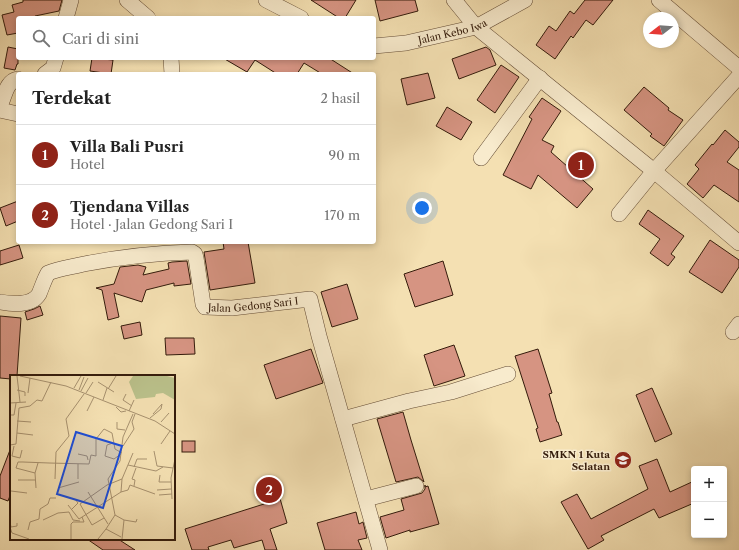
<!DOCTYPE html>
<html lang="id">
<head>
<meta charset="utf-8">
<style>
	:root { --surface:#fff; --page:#f2f2f2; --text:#222; --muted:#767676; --line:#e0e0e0; --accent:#8f2418 }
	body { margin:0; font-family:"Libre Caslon Text",serif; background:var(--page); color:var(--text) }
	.controls { position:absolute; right:12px; bottom:12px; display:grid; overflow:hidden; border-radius:4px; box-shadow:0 2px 6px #0003 }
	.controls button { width:36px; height:36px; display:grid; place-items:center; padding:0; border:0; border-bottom:1px solid var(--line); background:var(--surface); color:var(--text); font:20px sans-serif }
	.compass { position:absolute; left:643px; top:12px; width:36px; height:36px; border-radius:50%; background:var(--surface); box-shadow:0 2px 6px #0003; rotate:253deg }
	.you { position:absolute; left:422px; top:208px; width:14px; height:14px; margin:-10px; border:3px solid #fff; border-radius:50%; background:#1a73e8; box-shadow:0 0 0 6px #1a73e833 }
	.badge { display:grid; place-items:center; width:26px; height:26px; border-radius:50%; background:var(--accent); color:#fff; font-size:13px; font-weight:700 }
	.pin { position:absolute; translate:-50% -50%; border:2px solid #fff; box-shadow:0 1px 4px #0006 }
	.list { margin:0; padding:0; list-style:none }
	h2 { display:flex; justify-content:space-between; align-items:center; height:52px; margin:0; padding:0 16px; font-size:17px }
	h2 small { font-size:13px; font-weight:400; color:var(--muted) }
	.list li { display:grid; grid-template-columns:26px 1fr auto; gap:12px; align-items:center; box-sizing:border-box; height:60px; padding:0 16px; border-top:1px solid var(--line) }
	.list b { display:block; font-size:15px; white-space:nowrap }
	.list p { margin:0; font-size:13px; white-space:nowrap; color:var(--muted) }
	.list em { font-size:13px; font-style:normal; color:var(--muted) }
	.icon { flex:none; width:22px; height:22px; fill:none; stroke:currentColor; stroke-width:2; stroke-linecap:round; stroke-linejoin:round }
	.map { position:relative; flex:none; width:739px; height:550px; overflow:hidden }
	.search { position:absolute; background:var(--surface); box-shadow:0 2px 6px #0003; left:16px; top:16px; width:360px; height:44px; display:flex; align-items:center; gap:10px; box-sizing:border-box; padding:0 14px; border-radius:4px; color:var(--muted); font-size:15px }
	.panel { position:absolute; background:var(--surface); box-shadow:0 2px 6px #0003; left:16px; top:72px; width:360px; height:172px; border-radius:4px }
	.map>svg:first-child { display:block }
	.building { fill:#d69482; stroke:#341b0b }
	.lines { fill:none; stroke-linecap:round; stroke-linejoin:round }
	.minor-casing { stroke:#644c35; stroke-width:16 }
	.minor { stroke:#f8ebcd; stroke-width:15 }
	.labels { text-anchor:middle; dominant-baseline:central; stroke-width:3; stroke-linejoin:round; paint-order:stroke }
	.street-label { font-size:10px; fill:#341b0b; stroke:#f8ebcd }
	.poi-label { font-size:10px; font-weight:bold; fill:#341b0b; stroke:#f8ebcd; text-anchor:end }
	.inset-road { fill:none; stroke:#a7916f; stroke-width:1 }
	.view { fill:#1d4ed8; fill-opacity:0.15; stroke:#1d4ed8; stroke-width:2 }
	.inset-edge { fill:none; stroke:#341b0b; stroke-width:2 }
</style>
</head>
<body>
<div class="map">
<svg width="739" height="550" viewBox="0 0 739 550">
	<rect width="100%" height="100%" fill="#f4e0b2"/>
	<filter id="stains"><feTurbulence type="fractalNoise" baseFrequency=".005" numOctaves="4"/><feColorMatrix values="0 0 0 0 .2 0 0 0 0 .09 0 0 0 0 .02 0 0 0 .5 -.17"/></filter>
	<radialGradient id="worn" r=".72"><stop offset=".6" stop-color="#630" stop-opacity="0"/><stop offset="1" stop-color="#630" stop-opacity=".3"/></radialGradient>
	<g class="building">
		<path d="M23,0H62L59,11L35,16L36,18H18V33L7,35L2,15L14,12L12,5L23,2Z"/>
		<path d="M311,0H356L345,18H339Z"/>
		<path d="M375,0H415L418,11L380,21Z"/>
		<path d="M585,0H613L593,25L586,20L573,38L571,36L555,59L536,45L549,26L556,31L570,11L574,14Z"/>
		<path d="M8,47L18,49V64H17L15,70L4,68Z"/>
		<path d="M486,47L490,50L496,65L459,79L452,59Z"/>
		<path d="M92,58L113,60L111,74L90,71Z"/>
		<path d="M223,58H329L354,74H322L304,63L297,74H277L255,60L247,72Z"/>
		<path d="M501,65L519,77L495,113L477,100Z"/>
		<path d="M428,73L435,98L407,105L401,79Z"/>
		<path d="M644,87L669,108L668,110L683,120L664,146L650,136L652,134L624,110Z"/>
		<path d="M542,98L561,111L542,140L554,146L551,152L593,189L577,208L538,175L531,189L503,175L532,119L529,117Z"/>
		<path d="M447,107L472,122L461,140L436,126Z"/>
		<path d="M725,130L739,142V147L727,162L739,170V202L714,185L703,198L687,184L699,169L695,165L712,144L713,145Z"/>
		<path d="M18,201V221L6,226L0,208Z"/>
		<path d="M648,210L684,236L671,254L675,257L668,266L650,253L660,239L639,224Z"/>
		<path d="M710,240L739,260V267L722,293L689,272Z"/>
		<path d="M223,242H248L255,283L210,290L204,252L224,249Z"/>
		<path d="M19,245L23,258L0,265V251Z"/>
		<path d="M187,261L191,284L174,286V283L146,290L142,302L114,293L119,317L108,320L102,290L96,288L114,284L120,267L138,265L146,267L143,275L169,269L168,263L172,262Z"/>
		<path d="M443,261L453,295L415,307L404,274Z"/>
		<path d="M347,284L358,319L332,327L321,292Z"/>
		<path d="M40,306L43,315L27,320L25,312L34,309Z"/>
		<path d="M0,316L21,318L17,376H11V379L0,378Z"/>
		<path d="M140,322L142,335L124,339L121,326Z"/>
		<path d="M165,338H194L195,354L166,355Z"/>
		<path d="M454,345L465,376L434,386L424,355Z"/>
		<path d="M311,349L323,383L276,399L264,365Z"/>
		<path d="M538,349L552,393L549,394L557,422H558L562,435L540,442L536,429L538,428L515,356Z"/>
		<path d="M652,388L672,434L655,442L636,395Z"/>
		<path d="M403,412L411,440L424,482L418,477L396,482L377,419Z"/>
		<rect x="182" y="441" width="13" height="11"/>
		<path d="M10,450L11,493L8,501L0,498V476Z"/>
		<path d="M657,459L670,492L694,481V503L659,518L654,509L601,536L604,540L588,549L561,502L577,494L591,519L648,489L639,466Z"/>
		<path d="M425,485V487L428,486L439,524L410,532V530L386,538L380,517L404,510L401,499L422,493L425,489Z"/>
		<path d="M279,495L287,523L270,529L277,550H265L262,540L234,548L231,540L208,547L209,550H192L185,529L264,504L262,500Z"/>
		<path d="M356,512L359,524L363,522L367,538L358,540L362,550H325L317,523Z"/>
		<path d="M87,539H118L135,550H103Z"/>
	</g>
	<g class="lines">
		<defs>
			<g id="minor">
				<path d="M127,0L148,18"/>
				<path d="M266,0L301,18"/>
				<path d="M454,0L476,27L654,171L739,243"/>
				<path d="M659,0L739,68"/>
				<path d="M66,18L71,0"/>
				<path id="s1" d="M374,46L406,43L476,27L525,0"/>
				<path d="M171,58L172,74"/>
				<path d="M45,74L53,68L56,58"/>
				<path d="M0,106C5,96 6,81 18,79"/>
				<path d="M0,110L18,114"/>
				<path d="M481,158L540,78"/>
				<path d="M619,214L654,171L739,76"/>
				<path id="s2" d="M0,302C11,304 32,306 39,294C42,287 44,280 48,273C59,268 72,267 84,264C120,257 155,253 192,252L195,254L196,258L203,304L205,307L232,308L310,299L319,336L380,550"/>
				<path d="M733,332L739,324"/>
				<path d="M343,419L409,401L451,392L508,374"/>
				<path d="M366,499L416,486"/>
			</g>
		</defs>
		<use href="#minor" class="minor-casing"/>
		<use href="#minor" class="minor"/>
	</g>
	<defs>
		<symbol id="school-disc" viewBox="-11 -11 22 22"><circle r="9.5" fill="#8f2418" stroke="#f8ebcd"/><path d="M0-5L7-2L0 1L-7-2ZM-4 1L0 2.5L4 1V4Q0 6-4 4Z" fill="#fff"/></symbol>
	</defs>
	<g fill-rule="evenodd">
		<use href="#school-disc" x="613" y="450" width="20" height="20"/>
	</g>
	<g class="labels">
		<g class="street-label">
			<text stroke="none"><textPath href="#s1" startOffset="80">Jalan Kebo Iwa</textPath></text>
			<text stroke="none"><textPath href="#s2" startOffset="317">Jalan Gedong Sari I</textPath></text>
		</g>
		<g class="poi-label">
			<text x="610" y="454">SMKN 1 Kuta<tspan x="610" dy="12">Selatan</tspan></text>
		</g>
	</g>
	<g transform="translate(10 375)">
		<rect width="165" height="165" fill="#f4e0b2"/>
		<path d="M123,1H157L165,3V25L153,18L146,19L145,22L126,24L119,7Z" fill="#bbc28c"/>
		<path class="inset-road" d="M7,1L10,27M10,1L56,11L145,46L165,59M88,7L104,17M64,13L71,1M98,14L106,1M7,15L15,17V21M69,15L74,2M71,16L78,3M18,18L20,3M76,18L83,7M116,19L113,25L122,31M93,25L97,13M0,28L16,27M106,32L111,37L116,36M77,36L84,22M119,36L124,25M143,39L152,29M0,40H4L6,28M140,43L151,34L152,29M7,46L21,47M107,47V54L115,55M151,47L159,38M94,54L102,58L105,74L112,78M7,58L23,60M103,68L97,70L95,81L104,84L111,79M151,69L160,56M0,70L6,69L9,33L20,31L27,25L32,26L41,7M4,71L2,81L10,83L12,75M113,71L124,54L122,47L125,39M144,76L147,91L163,93M68,79L77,81L78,85M28,88L25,98L6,93L8,87H13L39,88L79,89L81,80L86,81V64L94,54M118,90L146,96L153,92M124,92L127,84H137M25,98L26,113M150,100L149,107H161M45,104L46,77L59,61L56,44L74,19M68,104V89M8,105H25M124,111L125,105L122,104L126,93M48,113L69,107M147,115L161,114M1,116L17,118M78,117L98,149M111,117L118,115L120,110L145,119M149,120L162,119M162,124L161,103L165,84M58,130L69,144L111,117L112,104L123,78M62,134L68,128L65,124M105,140L114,145L112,164M94,143L82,150L70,129L97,110L112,104M33,145L48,138L59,137L63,145L70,146M114,145L126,147L127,144M0,147L1,152L7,151V148M0,152L2,158L19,164M18,155L20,147L29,144L30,134L38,129L40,123H46M111,162L96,154L105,140L98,104L110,86L113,62L123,39M61,164V149L63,147H74L72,142M88,164L96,154"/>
		<path class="view" d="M66,57L112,71L93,133L47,119Z"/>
		<rect width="165" height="165" class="inset-edge"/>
	</g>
	<rect width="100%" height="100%" filter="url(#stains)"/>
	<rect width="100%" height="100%" fill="url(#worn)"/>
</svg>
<div class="controls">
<button>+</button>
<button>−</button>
</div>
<svg class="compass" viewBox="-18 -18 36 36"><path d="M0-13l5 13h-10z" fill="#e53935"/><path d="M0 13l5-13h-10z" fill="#767676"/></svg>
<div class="you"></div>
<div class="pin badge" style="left:581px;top:165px">1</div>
<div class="pin badge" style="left:269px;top:490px">2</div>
<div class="search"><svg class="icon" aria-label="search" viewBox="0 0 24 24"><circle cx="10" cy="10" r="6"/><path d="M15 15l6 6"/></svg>Cari di sini</div>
<section class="panel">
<h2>Terdekat<small>2 hasil</small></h2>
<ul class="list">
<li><span class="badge">1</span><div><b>Villa Bali Pusri</b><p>Hotel</p></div><em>90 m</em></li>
<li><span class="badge">2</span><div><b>Tjendana Villas</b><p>Hotel · Jalan Gedong Sari I</p></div><em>170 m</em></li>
</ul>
</section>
</div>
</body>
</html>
